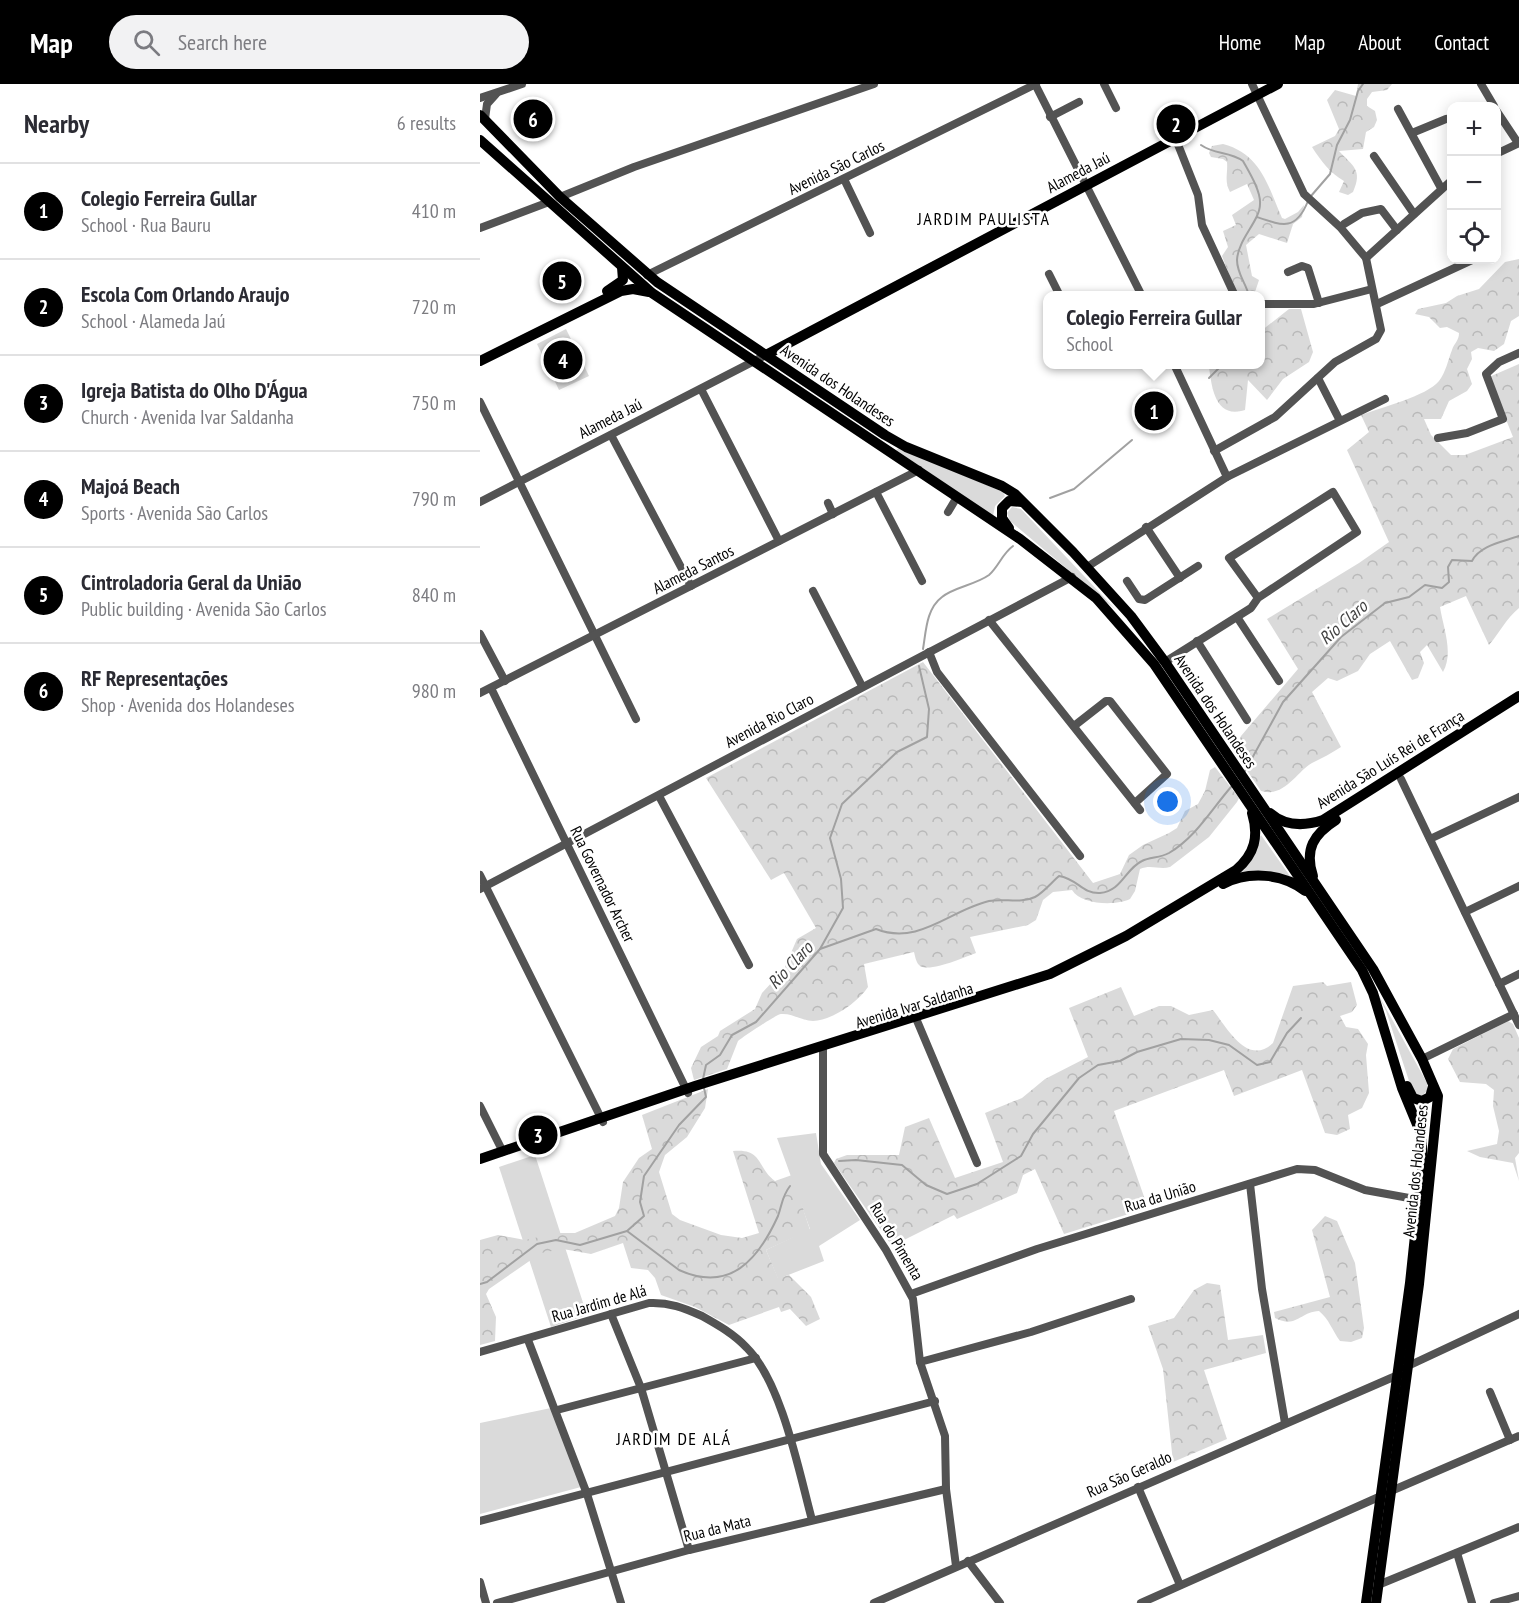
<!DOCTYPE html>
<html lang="en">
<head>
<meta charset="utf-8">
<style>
	:root { --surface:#fff; --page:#f2f2f3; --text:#2b2b33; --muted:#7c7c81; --line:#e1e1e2; --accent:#000 }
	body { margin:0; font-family:"PT Sans Narrow",sans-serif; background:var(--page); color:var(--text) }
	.controls { position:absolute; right:18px; top:18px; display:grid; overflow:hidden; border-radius:12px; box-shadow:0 3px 15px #0003 }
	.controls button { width:54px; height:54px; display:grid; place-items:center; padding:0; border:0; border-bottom:2px solid var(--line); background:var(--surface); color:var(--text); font:30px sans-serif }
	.you { position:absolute; left:688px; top:718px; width:21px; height:21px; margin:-15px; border:4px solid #fff; border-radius:50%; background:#1a73e8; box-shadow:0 0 0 9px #1a73e833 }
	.badge { display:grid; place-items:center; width:39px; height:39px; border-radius:50%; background:var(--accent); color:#fff; font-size:20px; font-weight:700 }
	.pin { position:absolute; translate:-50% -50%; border:3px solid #fff; box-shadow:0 2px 6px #0006 }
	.popup { position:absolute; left:563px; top:207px; width:222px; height:78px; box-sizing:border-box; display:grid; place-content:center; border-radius:12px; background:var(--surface); filter:drop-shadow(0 2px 4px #0005); font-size:20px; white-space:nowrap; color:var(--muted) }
	.popup b { font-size:22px; color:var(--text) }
	.popup::after { content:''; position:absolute; left:50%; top:100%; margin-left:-12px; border:12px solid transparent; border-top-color:var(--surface) }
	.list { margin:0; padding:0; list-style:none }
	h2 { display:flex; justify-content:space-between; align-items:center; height:78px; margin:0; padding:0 24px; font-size:26px }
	h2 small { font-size:20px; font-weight:400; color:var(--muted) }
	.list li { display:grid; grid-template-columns:39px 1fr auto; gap:18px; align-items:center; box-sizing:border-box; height:96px; padding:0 24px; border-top:2px solid var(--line) }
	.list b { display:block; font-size:22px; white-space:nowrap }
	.list p { margin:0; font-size:20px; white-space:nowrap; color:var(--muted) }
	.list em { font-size:20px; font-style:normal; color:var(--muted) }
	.icon { flex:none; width:33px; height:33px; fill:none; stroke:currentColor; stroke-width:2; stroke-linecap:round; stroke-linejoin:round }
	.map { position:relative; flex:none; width:1039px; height:1519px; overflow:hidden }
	header { display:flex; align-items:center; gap:36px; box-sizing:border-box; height:84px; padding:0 30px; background:var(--accent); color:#fff }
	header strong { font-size:28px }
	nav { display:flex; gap:33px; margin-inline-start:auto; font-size:21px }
	.search { width:420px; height:54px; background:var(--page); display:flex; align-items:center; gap:15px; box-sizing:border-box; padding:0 21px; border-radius:33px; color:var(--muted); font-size:22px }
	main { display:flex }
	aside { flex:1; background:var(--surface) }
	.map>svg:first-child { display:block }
	.green { fill:#dadada }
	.forest { fill:url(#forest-crowns) }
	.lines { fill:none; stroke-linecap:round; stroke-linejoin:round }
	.stream { stroke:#a1a1a1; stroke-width:2 }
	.minor { stroke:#535353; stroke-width:8 }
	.major { stroke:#000; stroke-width:10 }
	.labels { text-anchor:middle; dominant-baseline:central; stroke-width:5; stroke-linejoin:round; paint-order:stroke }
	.street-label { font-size:16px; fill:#000; stroke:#fff }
	.neighbourhood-label { font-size:18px; letter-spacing:1.5px; fill:#000; stroke:#fff }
	.water-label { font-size:18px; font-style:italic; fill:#424242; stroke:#fff }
</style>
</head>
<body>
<header>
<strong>Map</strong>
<div class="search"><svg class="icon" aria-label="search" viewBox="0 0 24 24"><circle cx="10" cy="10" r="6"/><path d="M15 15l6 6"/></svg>Search here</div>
<nav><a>Home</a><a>Map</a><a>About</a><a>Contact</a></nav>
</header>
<main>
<aside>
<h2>Nearby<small>6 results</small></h2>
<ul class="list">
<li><span class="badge">1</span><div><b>Colegio Ferreira Gullar</b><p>School · Rua Bauru</p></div><em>410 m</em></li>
<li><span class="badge">2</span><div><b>Escola Com Orlando Araujo</b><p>School · Alameda Jaú</p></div><em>720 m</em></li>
<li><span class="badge">3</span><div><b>Igreja Batista do Olho D'Água</b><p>Church · Avenida Ivar Saldanha</p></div><em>750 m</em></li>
<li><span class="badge">4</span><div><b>Majoá Beach</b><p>Sports · Avenida São Carlos</p></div><em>790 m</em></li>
<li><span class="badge">5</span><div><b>Cintroladoria Geral da União</b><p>Public building · Avenida São Carlos</p></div><em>840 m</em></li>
<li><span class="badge">6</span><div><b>RF Representações</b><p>Shop · Avenida dos Holandeses</p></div><em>980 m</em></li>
</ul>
</aside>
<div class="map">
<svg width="1039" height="1519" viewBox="0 0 1039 1519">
	<defs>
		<pattern id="forest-crowns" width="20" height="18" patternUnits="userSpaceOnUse" patternTransform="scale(1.5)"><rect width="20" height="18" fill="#dadada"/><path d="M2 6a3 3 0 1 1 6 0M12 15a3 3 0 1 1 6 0" fill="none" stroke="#b9b9b9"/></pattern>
	</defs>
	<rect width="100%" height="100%" fill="#fff"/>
	<g class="green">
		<path d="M86,245L109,292L79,306L57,260Z"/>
		<path d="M419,364L523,408L525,412L515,422L513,432L416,366Z"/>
		<path d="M532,423L541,425L636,526L530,437L527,429Z"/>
		<path d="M781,751L810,792H755Z"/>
		<path d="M891,897L947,999V1007L943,1011H937L932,1006L906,927Z"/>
		<path d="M336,1049L341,1080L380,1136L339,1162L344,1177L298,1195L286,1166L330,1145L297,1054Z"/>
		<path d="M55,1071L107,1231L71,1243L19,1083Z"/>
		<path d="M71,1324L101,1403L0,1430V1339Z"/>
	</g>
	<g class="forest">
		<path d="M878,0H912L907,6L892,8L887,15V22L895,27L897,36L894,43L886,48L883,65L859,67C873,82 883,86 873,108L868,111L859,108L864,97C850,89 841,77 832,63L855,52L859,45L847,16L855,6L876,12Z"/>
		<path d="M743,60C781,70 788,102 802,134L805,135L818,128L824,121L822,133L813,140L807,159L779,150L766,161L772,192L779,196L774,211H757L742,172L748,163L743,147L756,141L752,131L774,116L767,100L750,108C744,97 748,90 747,78L743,75L731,73L729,69L732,62Z"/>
		<path d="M1039,175V232L1031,237L1024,260L1014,267L998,264L991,268L992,275L987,285L992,300L987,307L969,317L961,335H944L951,351L971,371H985L1033,353L1009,293L1039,280V524C1026,535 1020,548 1009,561L986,512L960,523C963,543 974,569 963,588L947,561L940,568L944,579L938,594L932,596L910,557L890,570L878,587L857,597L848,594L832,608L861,663C852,669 842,674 832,679C817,687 805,714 781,707L755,669L761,652L818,585L787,535L879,479L909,458L867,366L889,348L881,331C900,324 947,312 959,297C966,288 968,276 972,266C974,259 979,257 979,249L967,243L960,244L949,233L935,230L938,225L966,219L977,212L999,205L1025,178Z"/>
		<path d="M809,225H821L833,268L829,278L803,295L787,316L768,296L765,326C736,335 732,306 729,283L733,281L780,280L781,247Z"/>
		<path d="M443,578L613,799L640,790L649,771L663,761L689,749L697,744L705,727L718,720L725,707L730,686L735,683L759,714L757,718L729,753L690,783C679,786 671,780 660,785L655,807L650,815C636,822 601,821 592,806L573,808L563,816L556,836L548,841L490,853L496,869C485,873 447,890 439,881C436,878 435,872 434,868L384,880L388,903C378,918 353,936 333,937C323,937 312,929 301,930C297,930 263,953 258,957L247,985L214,996L211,984L221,963L238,952L240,947L275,925L282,909L304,885L317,855L336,844L304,789L291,796L226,694Z"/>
		<path d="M843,898L847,902L871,898L877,921L872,928L860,932L866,943L878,945L888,960L886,971L889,1009L882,1024L868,1031L870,1045L857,1051L845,1049L822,986L754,1012L744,986L634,1027L668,1124L584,1150L555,1085L543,1091L537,1109L477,1135L474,1131L412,1162L354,1079L356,1075L367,1071H419L425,1043L449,1034L475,1094L523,1078L505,1029L542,1014L565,995L608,973L589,924L641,903L654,932L679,922H691L709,931L733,926C747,944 768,983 793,959L813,902Z"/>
		<path d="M1028,937L1033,940L1039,954V1069L1035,1074L1039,1097L1033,1079L1000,1073L987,1067L1017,1060L1019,1047L1013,1022L1014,1006L1006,1000L980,998L968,975L973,965Z"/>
		<path d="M228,1005L225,1024L207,1053L185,1071L179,1088L192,1130L200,1136L241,1151L262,1154L279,1149L253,1067C283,1064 277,1084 295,1097L312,1091L330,1146L286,1166L298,1194L309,1191L331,1213L340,1235L326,1242L310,1225L301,1228L299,1223L249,1241L215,1223L181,1211L175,1194L168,1186L151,1184L143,1159L111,1170L83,1165L61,1169L9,1205L6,1210L16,1233L15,1257L0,1261V1156L18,1151L45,1156L78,1149H95L135,1132L139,1124L143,1098L159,1074L172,1065L162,1031Z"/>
		<path d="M845,1132L857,1137L875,1179L884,1244L882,1254L871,1258L860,1257C852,1246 849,1235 839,1227C819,1228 817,1245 795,1234L794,1228L850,1213L832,1146Z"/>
		<path d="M727,1199L740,1201L748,1256L783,1251L786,1269L724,1286L747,1355L693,1378L683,1285L668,1242L694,1234L714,1206Z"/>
	</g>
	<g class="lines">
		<g class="stream">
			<path d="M721,61C735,71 749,67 763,77C769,88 781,107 780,120C780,137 758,155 757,176C757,190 766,199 769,212"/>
			<path d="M831,112L850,90L857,61L870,36L878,7L883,0"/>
			<path d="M777,133C803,142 816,147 828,117"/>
			<path d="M729,294L743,280"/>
			<path d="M570,414L594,405L652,356"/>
			<path d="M443,565C446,548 446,525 462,513C474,503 495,501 509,491C519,482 522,470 533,462"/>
			<path d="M765,687L803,618L861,553L905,519L929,513L945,501L962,504L969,498L968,483L972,476L992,477C1000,461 1023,458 1039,452"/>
			<path d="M340,865L363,824L361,795L350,754L362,720L417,668L447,653L449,625L439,582"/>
			<path d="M223,995L226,981L240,971L252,951L276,938L340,865L396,845C439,862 470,826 509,817C524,814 541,820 555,813C563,809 572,798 579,792C598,795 602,810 620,809C642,807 645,785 662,777C670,773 680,774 689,769C716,753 731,726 751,703"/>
			<path d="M359,1077L376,1076L422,1081L446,1101L467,1110L497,1100L541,1072L553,1050L567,1033L599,994L618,981L640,977L657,968L701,955L729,956L749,961L777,981L790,978L807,949L821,934"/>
			<path d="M147,1147L199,1186C250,1209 278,1176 298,1132C302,1121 302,1112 310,1102"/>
			<path d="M0,1200L7,1198L57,1160L76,1156L100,1161L147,1147L164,1132L160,1118L164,1092L199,1041L226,1013L224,1004"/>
		</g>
		<g class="minor">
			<path d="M555,0L662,212"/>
			<path d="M624,0L636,24"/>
			<path d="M1001,0L1014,22"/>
			<path d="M0,14L42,0"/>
			<path d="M918,25L961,104"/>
			<path d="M1016,26L1038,59"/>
			<path d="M570,33L599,18"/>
			<path d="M5,35L7,20L16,10"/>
			<path d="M932,49L966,35"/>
			<path d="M695,53L718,111L722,141L755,212"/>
			<path d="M1016,70L1039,59"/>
			<path d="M894,72L934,130"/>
			<path d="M364,95L390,149"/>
			<path d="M80,113L154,83L394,0"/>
			<path d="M864,140L882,129L901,125L917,146"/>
			<path d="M0,144L69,118"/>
			<path d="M886,174L972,96"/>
			<path d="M808,188L822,182L828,184L839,219"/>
			<path d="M569,190L580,212"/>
			<path d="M167,191L556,0"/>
			<path d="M780,220H834L892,205"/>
			<path d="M897,220L992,176"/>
			<path d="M694,280L747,393"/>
			<path d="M838,294L859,335"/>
			<path d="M221,305L299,457"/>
			<path d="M0,318L156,635"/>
			<path d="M131,351L211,502"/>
			<path d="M958,354L987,349L1023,335L1006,290L1019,278L1039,269"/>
			<path d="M734,367L795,333L855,278L896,255L901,246L886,174L860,143L824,110L772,0"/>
			<path d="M396,408L442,497"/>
			<path d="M0,418L286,271"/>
			<path d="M348,419L353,430"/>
			<path d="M468,428L477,413"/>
			<path d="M666,443L700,494"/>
			<path d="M607,483L747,393L905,315"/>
			<path d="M647,497L659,515L665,516L718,482"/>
			<path d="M333,507L382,602"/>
			<path d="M757,533L799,597"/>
			<path d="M509,536L660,726"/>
			<path d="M0,550L25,597"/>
			<path d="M717,557L767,636"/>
			<path d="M449,568L457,588L600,772"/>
			<path d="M685,578L771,524L778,514L877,448L853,408L749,474L778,514"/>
			<path d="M11,604L208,1009"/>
			<path d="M0,609L439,386"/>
			<path d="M594,642L626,617H630L687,690L655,719"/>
			<path d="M921,695L1039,941"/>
			<path d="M179,712L269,881"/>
			<path d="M950,755L1039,713"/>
			<path d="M0,791L123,1038"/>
			<path d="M0,805L592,493"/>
			<path d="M985,828L1039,802"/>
			<path d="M1019,900L1039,890"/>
			<path d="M435,932L497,1079"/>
			<path d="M343,961V1070L406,1166L433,1215L440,1278L465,1352L466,1405L476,1482"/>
			<path d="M942,975L1034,930"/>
			<path d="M0,1022L23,1068"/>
			<path d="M770,1100L782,1205L805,1339"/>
			<path d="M431,1210L557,1165L817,1085L835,1086L885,1106L940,1116"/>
			<path d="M131,1230L161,1304L209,1466"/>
			<path d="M48,1256L107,1410L141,1519"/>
			<path d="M0,1268L169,1219C189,1218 204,1224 222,1232C238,1241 254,1250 267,1264C302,1299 319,1388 332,1436"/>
			<path d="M440,1278L551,1248L651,1215"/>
			<path d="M928,1282L1039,1230"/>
			<path d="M1010,1308L1030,1356"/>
			<path d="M77,1326L276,1274"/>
			<path d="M658,1403L700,1501"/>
			<path d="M911,1407L1039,1352"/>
			<path d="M0,1437L455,1317"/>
			<path d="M977,1469L992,1519"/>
			<path d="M488,1477L520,1519"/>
			<path d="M0,1498L6,1519"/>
			<path d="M898,1501L1039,1443"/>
			<path d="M17,1519L209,1466L466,1405"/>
			<path d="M394,1519L918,1291"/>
			<path d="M661,1519L901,1412"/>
			<path d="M1014,1519L1039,1512"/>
		</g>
		<g class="major">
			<path d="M0,31L80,113L177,198L405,351L426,363L522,402L535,410L593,468L651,532L685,578L893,885L942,975L958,1012L939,1200L896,1519"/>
			<path d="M0,56L172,209L540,455L616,514L674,580L882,886L893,909L922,1004L941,1050L943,1076L930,1199L886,1519"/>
			<path d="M127,207L143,196L142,183"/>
			<path d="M286,271L798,0"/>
			<path d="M0,277L141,207L153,205L169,208"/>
			<path d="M529,444L522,434V424L529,417L542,418"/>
			<path d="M790,729C806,743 825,742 843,736L1039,612"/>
			<path d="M833,792C824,765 834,750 856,736"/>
			<path d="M743,800C768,787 803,789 825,807"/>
			<path d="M927,1002L933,1014L942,1017L950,1013L953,1002"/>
			<path d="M0,1075L215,1002L570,890L646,852L756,786C775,770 779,752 772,729"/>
		</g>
	</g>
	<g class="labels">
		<g class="street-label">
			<text transform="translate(356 83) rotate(-26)">Avenida São Carlos</text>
			<text transform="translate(598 88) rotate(-28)">Alameda Jaú</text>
			<text transform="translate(358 301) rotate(34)">Avenida dos Holandeses</text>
			<text transform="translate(130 334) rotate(-27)">Alameda Jaú</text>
			<text transform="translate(213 485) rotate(-27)">Alameda Santos</text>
			<text transform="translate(736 627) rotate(56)">Avenida dos Holandeses</text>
			<text transform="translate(289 636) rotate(-28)">Avenida Rio Claro</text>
			<text transform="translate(910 675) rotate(-32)">Avenida São Luís Rei de França</text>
			<text transform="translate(123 800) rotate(64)">Rua Governador Archer</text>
			<text transform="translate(434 921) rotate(-17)">Avenida Ivar Saldanha</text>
			<text transform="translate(935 1087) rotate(-84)">Avenida dos Holandeses</text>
			<text transform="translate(680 1112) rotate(-17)">Rua da União</text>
			<text transform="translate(417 1157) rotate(59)">Rua do Pimenta</text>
			<text transform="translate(119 1219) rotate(-16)">Rua Jardim de Alá</text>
			<text transform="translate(649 1390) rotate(-24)">Rua São Geraldo</text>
			<text transform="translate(237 1444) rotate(-14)">Rua da Mata</text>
		</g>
		<g class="neighbourhood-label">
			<text x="504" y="134">JARDIM PAULISTA</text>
			<text x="194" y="1354">JARDIM DE ALÁ</text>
		</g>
		<g class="water-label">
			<text transform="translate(863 538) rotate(-41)">Rio Claro</text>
			<text transform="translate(310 881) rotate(-47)">Rio Claro</text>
		</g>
	</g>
</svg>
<div class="controls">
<button>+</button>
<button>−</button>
<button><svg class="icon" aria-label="locate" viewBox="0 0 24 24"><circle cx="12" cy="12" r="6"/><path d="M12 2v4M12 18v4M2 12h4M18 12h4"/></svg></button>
</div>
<div class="you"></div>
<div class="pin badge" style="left:674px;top:327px">1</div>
<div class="popup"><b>Colegio Ferreira Gullar</b>School</div>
<div class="pin badge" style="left:696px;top:40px">2</div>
<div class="pin badge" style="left:58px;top:1051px">3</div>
<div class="pin badge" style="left:83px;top:276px">4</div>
<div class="pin badge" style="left:82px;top:197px">5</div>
<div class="pin badge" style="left:53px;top:35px">6</div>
</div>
</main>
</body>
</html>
